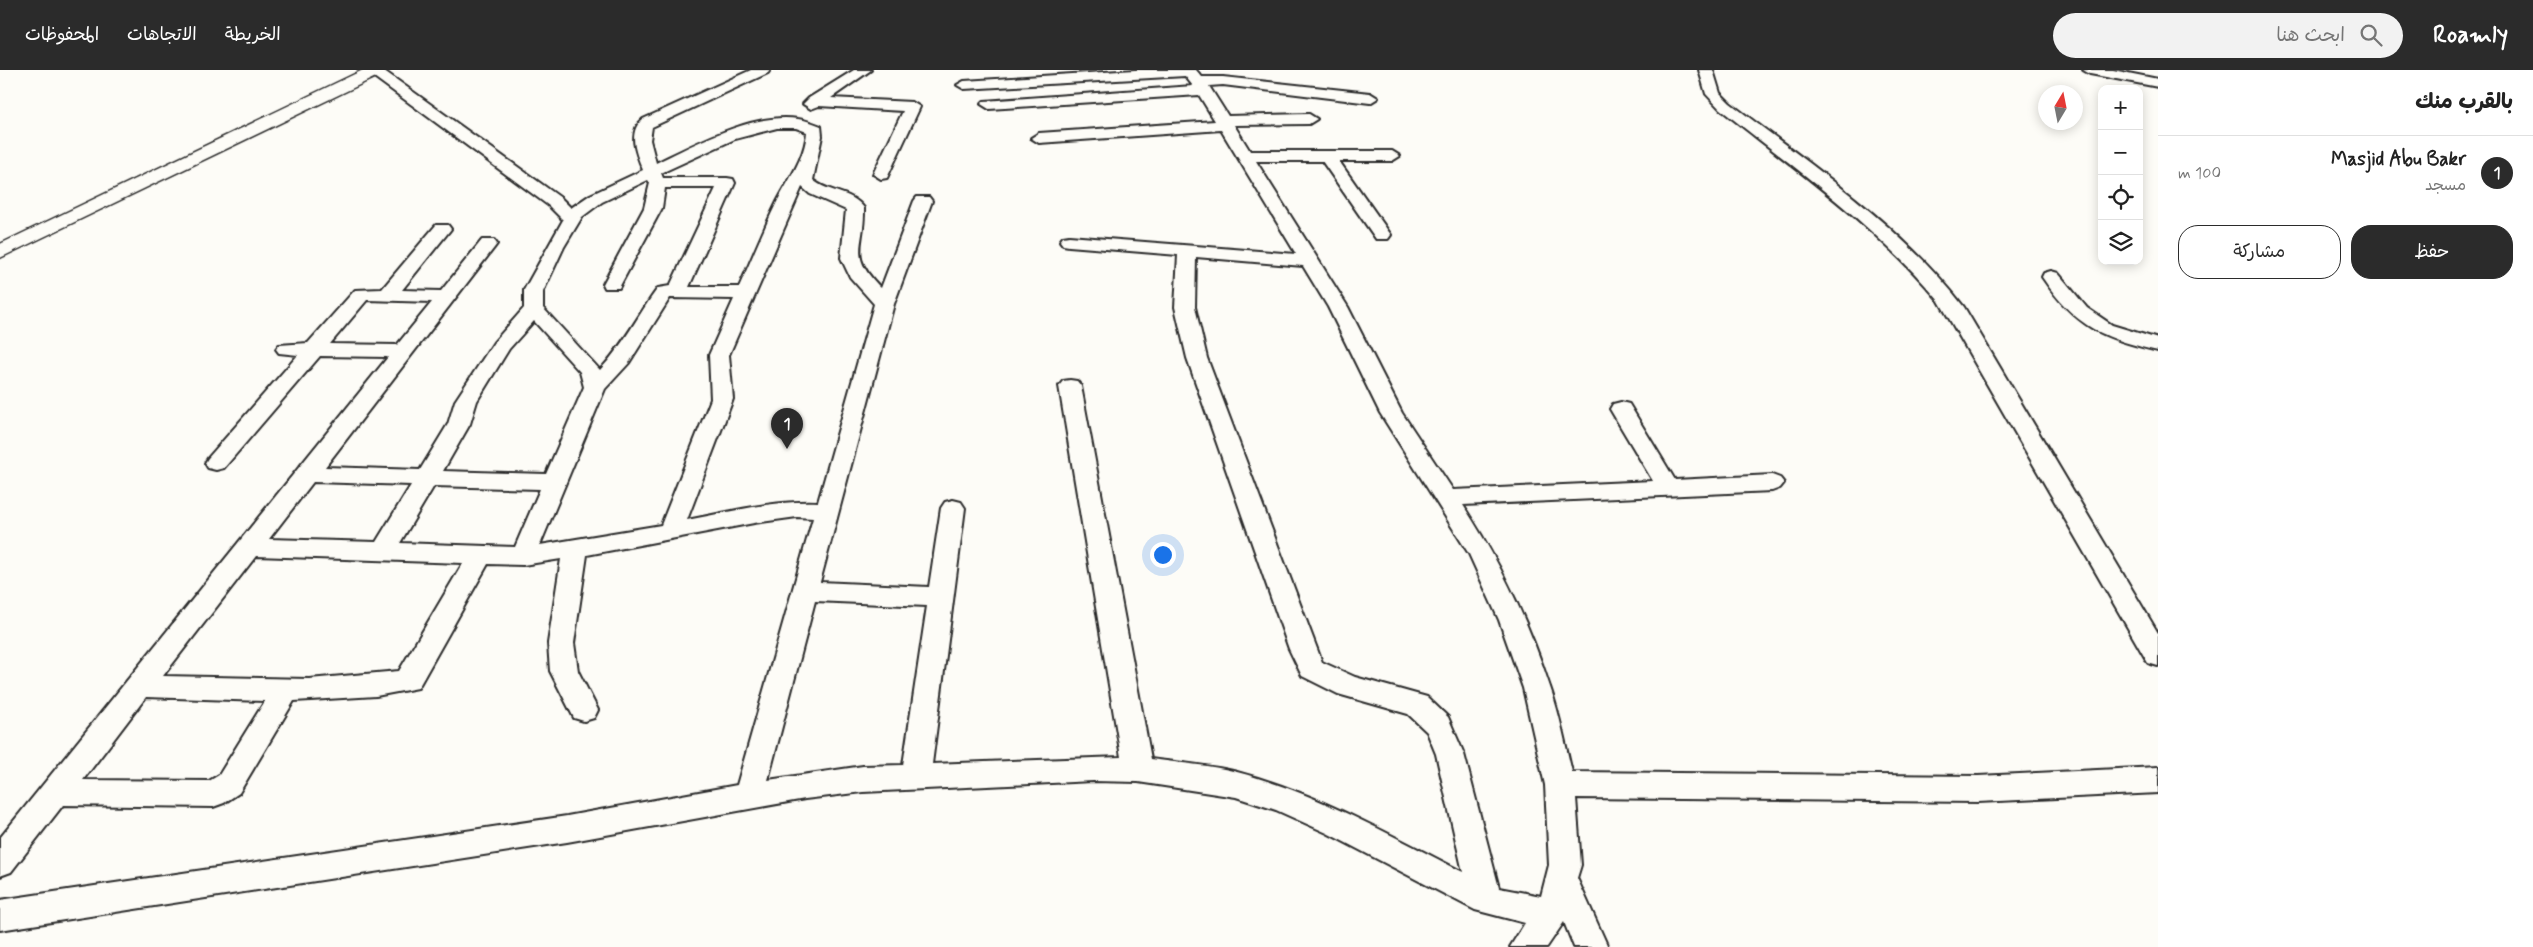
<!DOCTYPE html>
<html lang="ar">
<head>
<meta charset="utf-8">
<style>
	:root { --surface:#fff; --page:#f2f2f2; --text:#222; --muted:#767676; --line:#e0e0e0; --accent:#2b2b2b }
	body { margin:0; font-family:Mynerve,"Playpen Sans Arabic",sans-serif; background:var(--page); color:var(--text); direction:rtl }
	.controls { position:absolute; right:15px; top:15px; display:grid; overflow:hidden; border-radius:10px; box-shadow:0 2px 12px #0003 }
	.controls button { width:45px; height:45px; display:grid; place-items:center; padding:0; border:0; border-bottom:1px solid var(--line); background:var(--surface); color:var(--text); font:25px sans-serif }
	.compass { position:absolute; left:2038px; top:15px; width:45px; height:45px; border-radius:50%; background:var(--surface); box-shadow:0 2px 12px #0003; rotate:10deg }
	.you { position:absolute; left:1162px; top:484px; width:18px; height:18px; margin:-12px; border:4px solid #fff; border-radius:50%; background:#1a73e8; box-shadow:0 0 0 8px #1a73e833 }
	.badge { display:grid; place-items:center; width:32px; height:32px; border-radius:50%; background:var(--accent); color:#fff; font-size:16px; font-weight:700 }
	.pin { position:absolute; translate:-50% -41px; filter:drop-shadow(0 1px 2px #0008) }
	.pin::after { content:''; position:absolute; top:26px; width:18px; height:15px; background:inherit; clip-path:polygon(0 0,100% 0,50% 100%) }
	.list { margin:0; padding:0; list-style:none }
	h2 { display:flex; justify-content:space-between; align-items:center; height:65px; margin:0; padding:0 20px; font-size:21px }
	h2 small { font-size:16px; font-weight:400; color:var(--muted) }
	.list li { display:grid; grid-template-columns:32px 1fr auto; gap:15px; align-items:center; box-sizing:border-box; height:75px; padding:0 20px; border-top:1px solid var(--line) }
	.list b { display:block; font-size:19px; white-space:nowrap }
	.list p { margin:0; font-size:16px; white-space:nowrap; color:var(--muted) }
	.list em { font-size:16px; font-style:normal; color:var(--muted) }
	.actions { display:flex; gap:10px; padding:15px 20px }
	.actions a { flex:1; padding:11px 0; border:1px solid var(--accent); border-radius:20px; text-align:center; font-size:18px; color:var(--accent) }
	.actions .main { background:var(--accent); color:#fff }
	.icon { flex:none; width:28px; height:28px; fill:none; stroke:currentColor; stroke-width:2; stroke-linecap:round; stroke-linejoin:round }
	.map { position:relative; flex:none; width:2158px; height:877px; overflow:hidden; direction:ltr }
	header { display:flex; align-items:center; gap:30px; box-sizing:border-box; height:70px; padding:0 25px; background:var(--accent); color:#fff }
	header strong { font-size:24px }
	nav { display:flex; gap:28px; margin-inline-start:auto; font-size:18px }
	.search { width:350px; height:45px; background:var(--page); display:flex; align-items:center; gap:12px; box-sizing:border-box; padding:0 18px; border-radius:28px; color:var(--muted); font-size:19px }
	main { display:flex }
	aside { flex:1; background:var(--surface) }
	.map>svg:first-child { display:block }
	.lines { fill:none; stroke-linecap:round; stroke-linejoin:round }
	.street-casing { stroke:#2b2b2b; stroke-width:4 }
	.secondary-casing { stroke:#2b2b2b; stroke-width:3 }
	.street { fill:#fdfcf7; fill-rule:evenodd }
	.secondary { fill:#fdfcf7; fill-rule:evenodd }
</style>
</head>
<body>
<header>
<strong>Roamly</strong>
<div class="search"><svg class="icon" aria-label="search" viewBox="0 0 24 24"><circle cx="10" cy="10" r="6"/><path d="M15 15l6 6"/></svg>ابحث هنا</div>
<nav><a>الخريطة</a><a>الاتجاهات</a><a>المحفوظات</a></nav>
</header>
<main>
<aside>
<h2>بالقرب منك<small></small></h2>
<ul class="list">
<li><span class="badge">1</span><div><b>Masjid Abu Bakr</b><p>مسجد</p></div><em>100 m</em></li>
</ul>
<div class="actions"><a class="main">حفظ</a><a>مشاركة</a></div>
</aside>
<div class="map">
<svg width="2158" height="877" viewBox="0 0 2158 877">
	<rect width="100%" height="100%" fill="#fdfcf7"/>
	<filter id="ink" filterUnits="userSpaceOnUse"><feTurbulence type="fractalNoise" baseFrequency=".02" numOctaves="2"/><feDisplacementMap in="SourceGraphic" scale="10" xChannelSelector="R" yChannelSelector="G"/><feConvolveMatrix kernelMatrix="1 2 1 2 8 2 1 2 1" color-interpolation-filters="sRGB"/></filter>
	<g filter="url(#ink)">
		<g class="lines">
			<defs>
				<g id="street">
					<path d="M368,0H383L561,128L571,138L590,125L643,100C636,84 627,62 643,49L751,0H770L768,3L652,57L650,70L656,93C695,74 754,42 798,49C806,50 813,53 821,56L822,66L813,110C828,123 852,121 864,138C865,178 847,184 881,218L914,131L917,127H929L932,131L894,234L820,512L929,517L941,438L945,432L953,430L961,432L965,438L932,694L1121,687L1059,316L1063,311L1070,310L1077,311L1081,316L1151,689C1179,693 1210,695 1237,702C1317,723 1390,765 1463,802L1436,684L1427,662L1408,644L1338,624L1302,606L1289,579L1187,288L1175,237L1178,185L1069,176L1063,175L1060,171L1063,167L1069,166L1296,184L1221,60L1039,73L1031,68L1039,63L1215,51L1199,25L989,39L981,34L984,31L1193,16L1185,6L964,19L957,15L964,11L1135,0H1196L1202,7H1223L1370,23L1378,28L1370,33L1223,15L1209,16L1228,46L1309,44L1317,49L1309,54L1234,55L1250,81H1392L1400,86L1392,91H1339L1391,165L1388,169H1376L1322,91H1256L1348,237L1402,343L1453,420L1653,411L1610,339L1613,334L1621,332L1629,334L1675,410L1772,405L1780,408L1784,413L1780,418L1772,421L1463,435C1500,492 1529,553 1550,617C1560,645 1565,674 1572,702L1978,706L2158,697V723L1978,732L1576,728L1581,795L1577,808L1608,877H1574L1564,852L1547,877H1510L1525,853L1475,840L1327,763L1276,740L1236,727L1138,712L1093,711L863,722L805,729L567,772L0,860V830L567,746L737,715L813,448L797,447L754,453L587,485L574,573L578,601L598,640L594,648L584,651L574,648L550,601L548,573L561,489L523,495L488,494L418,618L376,626L294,631L239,723L224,733L213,737L63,735L11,802L0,806V768L388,287L320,286L224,398L216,400L208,398L205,393L208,388L298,285L279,283L276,279L279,275L308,273L355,220L382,219L436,155H448L451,159L402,220L441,221L482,170H494L497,174L494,178L325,397L420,400L448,354L455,331L494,272L524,238V220L563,150L549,136L370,4ZM777,58H796L807,62C805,88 789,109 777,132C763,160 752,189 739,217H689L735,113L733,109L727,108H663L661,103L735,69ZM648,110L650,113L644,138L603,214L605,218H619L621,214L662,138L665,118H716L670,216L658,218C638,245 623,276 600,300L543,238V222L564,177L582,147L602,132ZM802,117L810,124L846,140L841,188L850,207L874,234L818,432C774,430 730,442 687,450L733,329L729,285ZM1196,187L1303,196L1328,237L1380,343L1469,484L1499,550L1523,618L1545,715L1549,795L1541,826L1499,818L1464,684L1448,647L1427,627L1355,607L1322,592L1207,288L1195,237ZM670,228L734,229L709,285L711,329L661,455L540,475L605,319L629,293ZM367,230L432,232L397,275L330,274ZM534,251L580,302L584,317L546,404L443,401L470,354L477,331L509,279ZM313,412L411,415L376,472L269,469ZM434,416L540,419L515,477L400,473ZM256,486L463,493L399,601L309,609L163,606ZM815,531L927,536L903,695L863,696L768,710ZM146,627L265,631L219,705L209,711L83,710Z"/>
					<path d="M854,0H871L831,28L912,32L920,37L887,108L881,109L873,104L903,41L819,36L811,39L803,34L809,28Z"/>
					<path d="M1699,0H1713L1720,23L1730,33C1811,95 1901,155 1964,237L2158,563V596L2148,593L1939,231C1877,157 1796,99 1720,39L1706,24Z"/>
					<path d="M2083,0H2113L2158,9V17L2090,4Z"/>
					<path d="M2051,201L2058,203L2087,238L2112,255L2158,269V281C2100,267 2076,257 2042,207L2044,203Z"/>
				</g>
				<path id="secondary" d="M363,0H384L382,4L0,188V174Z"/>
			</defs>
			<use href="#street" class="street-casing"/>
			<use href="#secondary" class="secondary-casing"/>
			<use href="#street" class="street"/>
			<use href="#secondary" class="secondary"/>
		</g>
	</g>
</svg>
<div class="controls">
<button>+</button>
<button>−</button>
<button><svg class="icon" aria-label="locate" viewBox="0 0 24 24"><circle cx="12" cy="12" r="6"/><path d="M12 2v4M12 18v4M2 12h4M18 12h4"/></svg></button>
<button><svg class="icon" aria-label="layers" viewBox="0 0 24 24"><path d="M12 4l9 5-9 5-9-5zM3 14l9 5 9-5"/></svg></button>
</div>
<svg class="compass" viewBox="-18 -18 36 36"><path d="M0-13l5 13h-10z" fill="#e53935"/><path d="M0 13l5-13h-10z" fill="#767676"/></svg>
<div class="you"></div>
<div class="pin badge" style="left:787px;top:379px">1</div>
</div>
</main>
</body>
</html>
